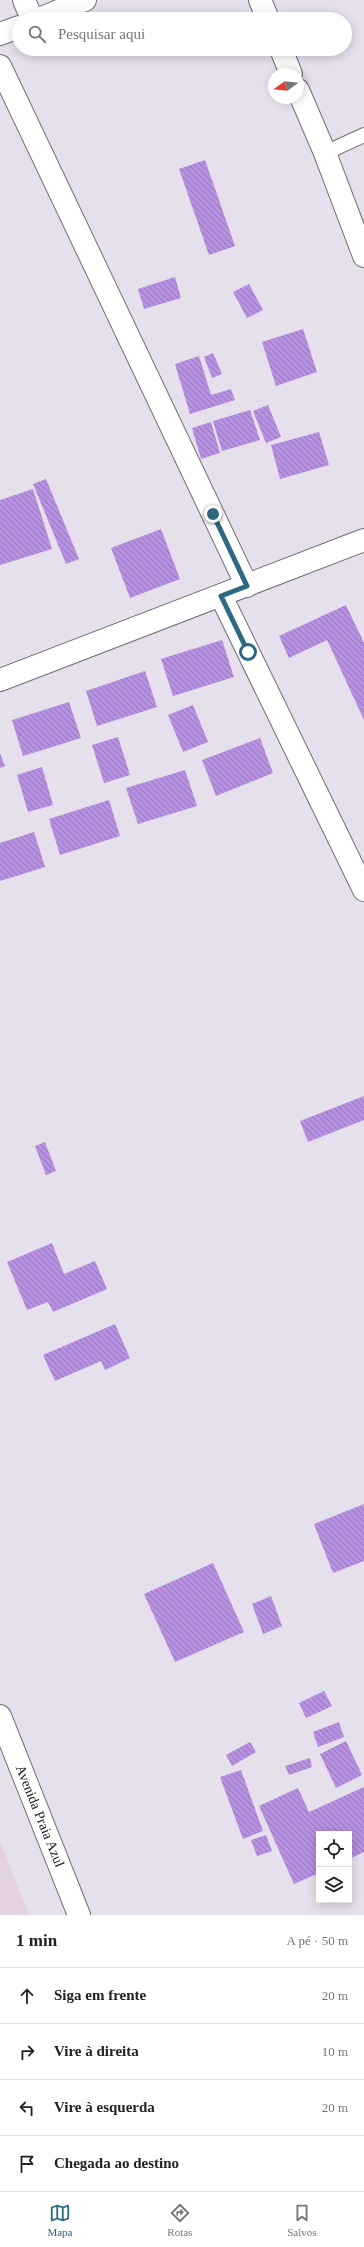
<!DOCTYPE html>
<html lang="pt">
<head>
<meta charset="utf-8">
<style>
	:root { --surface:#fff; --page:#f2f2f2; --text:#222; --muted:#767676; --line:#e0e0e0; --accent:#2e6981 }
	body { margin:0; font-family:"Times New Roman",serif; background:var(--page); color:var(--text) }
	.controls { position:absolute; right:12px; bottom:12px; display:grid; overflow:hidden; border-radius:0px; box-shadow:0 2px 10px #0003 }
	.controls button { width:36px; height:36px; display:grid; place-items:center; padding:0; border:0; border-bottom:1px solid var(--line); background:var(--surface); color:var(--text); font:20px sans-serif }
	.compass { position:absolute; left:268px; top:68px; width:36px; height:36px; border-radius:50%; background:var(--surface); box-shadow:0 2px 10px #0003; rotate:255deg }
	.stop { position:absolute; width:12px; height:12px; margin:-9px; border:3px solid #2e6981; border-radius:50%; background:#fff }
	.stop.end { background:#2e6981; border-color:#fff; box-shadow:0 1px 4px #0008 }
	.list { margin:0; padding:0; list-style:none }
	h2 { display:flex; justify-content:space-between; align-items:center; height:52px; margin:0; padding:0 16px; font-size:17px }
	h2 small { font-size:13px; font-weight:400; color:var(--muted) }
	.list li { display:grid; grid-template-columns:26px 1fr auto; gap:12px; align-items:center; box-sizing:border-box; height:56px; padding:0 16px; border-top:1px solid var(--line) }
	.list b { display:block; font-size:15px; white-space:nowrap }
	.list em { font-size:13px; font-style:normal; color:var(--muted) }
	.icon { flex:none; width:22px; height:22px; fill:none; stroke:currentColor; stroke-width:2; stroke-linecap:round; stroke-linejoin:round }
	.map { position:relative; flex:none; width:364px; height:1915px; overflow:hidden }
	.search { position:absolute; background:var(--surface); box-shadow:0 2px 10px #0003; left:12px; right:12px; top:12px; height:44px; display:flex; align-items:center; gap:10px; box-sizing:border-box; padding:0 14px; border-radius:22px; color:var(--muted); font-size:15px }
	.sheet { height:276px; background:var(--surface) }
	nav { display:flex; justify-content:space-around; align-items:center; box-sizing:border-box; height:56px; border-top:1px solid var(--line); background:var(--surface); font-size:11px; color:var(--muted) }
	nav a { display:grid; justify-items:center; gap:2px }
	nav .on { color:var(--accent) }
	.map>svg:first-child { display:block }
	.industrial { fill:#e3d2e4 }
	.building { fill:url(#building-back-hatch) }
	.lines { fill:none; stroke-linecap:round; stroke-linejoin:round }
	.service-casing { stroke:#716d77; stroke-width:16 }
	.minor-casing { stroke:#716d77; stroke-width:24 }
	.secondary-casing { stroke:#716d77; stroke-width:24 }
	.service { stroke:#fff; stroke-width:14 }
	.minor { stroke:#fff; stroke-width:22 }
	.secondary { stroke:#fff; stroke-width:22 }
	.route { stroke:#2e6981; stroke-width:5 }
	.labels { text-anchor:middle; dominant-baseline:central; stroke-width:4; stroke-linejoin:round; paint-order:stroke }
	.street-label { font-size:14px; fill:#1b1a1e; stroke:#fff }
</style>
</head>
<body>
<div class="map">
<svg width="364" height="1915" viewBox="0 0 364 1915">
	<defs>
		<pattern id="building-back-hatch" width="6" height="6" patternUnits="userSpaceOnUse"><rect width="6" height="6" fill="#b790e3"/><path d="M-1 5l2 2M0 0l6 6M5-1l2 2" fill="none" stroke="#9475b7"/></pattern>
	</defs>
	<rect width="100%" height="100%" fill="#e5e0eb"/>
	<path class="industrial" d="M0,1841L29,1915H0Z"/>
	<g class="building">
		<path d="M205,160L235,246L209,255L179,169Z"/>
		<path d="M175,277L181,298L144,309L138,289Z"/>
		<path d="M249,284L263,310L247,318L233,292Z"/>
		<path d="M303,329L317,372L276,386L262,342Z"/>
		<path d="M213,353L222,374L212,378L204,357Z"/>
		<path d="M199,356L211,395L231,389L235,400L190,414L175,364Z"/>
		<path d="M268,405L281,437L266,443L253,411Z"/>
		<path d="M250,410L260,440L222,451L213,421Z"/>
		<path d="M211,422L220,453L201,459L192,428Z"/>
		<path d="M319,432L329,465L280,479L271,445Z"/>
		<path d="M46,479L79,559L66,564L33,484Z"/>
		<path d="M33,489L52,549L0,565V500Z"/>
		<path d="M161,529L180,579L130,598L111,548Z"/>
		<path d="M346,605L364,643V720L327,640L289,658L279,636Z"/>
		<path d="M222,640L234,677L173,696L161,659Z"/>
		<path d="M145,671L157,707L97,726L86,691Z"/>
		<path d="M69,702L81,738L23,756L12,720Z"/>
		<path d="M193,705L208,742L183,752L168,715Z"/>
		<path d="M118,737L130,775L104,783L92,745Z"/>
		<path d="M260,738L273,773L216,796L202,760Z"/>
		<path d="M0,753L5,766L0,768Z"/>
		<path d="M42,767L53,805L28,812L17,775Z"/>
		<path d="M185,770L197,806L138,824L126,788Z"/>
		<path d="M109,800L120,836L60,855L49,819Z"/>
		<path d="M34,832L45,867L0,881V843Z"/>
		<path d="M364,1096V1120L308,1142L300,1121Z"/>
		<path d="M45,1142L56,1171L46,1175L35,1146Z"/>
		<path d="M52,1243L64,1274L95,1261L107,1289L53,1312L48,1302L27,1310L7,1262Z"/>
		<path d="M115,1324L130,1358L105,1370L101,1361L55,1381L43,1355Z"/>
		<path d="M364,1504V1561L333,1573L314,1524Z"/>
		<path d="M213,1563L244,1632L175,1662L144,1594Z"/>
		<path d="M271,1596L282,1626L263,1634L252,1604Z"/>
		<path d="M324,1691L332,1706L306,1718L299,1703Z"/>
		<path d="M339,1722L344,1737L318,1747L313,1732Z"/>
		<path d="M346,1741L362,1775L336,1788L320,1754Z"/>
		<path d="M250,1742L256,1752L232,1766L226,1755Z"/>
		<path d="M310,1758L312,1767L289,1775L285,1766Z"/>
		<path d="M241,1770L263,1831L243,1839L220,1777Z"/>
		<path d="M364,1787V1852L349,1859V1834H319V1873L294,1884L259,1806L298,1788L309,1812Z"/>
		<path d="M266,1835L272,1851L257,1856L251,1840Z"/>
	</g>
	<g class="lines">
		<defs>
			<path id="service" d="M325,153L364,135"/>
			<g id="minor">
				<path d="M24,0L32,19"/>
				<path d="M260,0L268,19"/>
				<path d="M39,19L85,0"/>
				<path d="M0,34L19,27"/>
				<path d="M281,49L291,74"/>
				<path d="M0,66L247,586"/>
				<path d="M298,90L325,153L364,256"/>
				<path d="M221,596L364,890"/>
				<path d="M0,680L364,540"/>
			</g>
			<path id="secondary" d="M0,1716L79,1915"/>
		</defs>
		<use href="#service" class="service-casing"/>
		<use href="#minor" class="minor-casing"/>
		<use href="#secondary" class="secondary-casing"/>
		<use href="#service" class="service"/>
		<use href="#minor" class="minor"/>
		<use href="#secondary" class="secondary"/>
	</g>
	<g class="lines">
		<path class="route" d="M213,514L247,586L221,596L248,652"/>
	</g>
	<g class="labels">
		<g class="street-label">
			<text transform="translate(40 1816) rotate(68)">Avenida Praia Azul</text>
		</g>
	</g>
</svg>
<div class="controls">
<button><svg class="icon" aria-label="locate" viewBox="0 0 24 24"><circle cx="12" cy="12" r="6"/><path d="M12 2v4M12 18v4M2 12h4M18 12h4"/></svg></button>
<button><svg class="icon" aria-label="layers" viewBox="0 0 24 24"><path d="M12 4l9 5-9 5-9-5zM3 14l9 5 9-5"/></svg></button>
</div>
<svg class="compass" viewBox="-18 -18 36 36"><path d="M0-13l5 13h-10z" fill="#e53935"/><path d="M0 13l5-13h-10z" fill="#767676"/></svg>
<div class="stop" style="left:248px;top:652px"></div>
<div class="stop end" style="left:213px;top:514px"></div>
<div class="search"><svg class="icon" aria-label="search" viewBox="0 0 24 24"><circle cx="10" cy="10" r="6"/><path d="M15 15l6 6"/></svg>Pesquisar aqui</div>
</div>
<section class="sheet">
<h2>1 min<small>A pé · 50 m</small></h2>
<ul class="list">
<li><svg class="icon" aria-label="ahead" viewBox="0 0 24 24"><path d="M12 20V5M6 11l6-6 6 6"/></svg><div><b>Siga em frente</b></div><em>20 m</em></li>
<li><svg class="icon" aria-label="right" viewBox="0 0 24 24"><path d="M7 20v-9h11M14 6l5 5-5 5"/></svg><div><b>Vire à direita</b></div><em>10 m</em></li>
<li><svg class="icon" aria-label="left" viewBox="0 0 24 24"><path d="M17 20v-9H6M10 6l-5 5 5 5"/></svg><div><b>Vire à esquerda</b></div><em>20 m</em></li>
<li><svg class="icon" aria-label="arrive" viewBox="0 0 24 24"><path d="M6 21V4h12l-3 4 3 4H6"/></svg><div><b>Chegada ao destino</b></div></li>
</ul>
</section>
<nav>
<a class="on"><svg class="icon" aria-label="map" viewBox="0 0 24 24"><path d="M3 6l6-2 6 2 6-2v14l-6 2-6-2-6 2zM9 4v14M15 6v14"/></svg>Mapa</a>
<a><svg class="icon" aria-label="directions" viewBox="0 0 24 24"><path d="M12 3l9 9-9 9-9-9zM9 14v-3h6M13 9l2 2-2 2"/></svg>Rotas</a>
<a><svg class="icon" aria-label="saved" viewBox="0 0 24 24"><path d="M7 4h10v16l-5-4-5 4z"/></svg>Salvos</a>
</nav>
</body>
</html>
